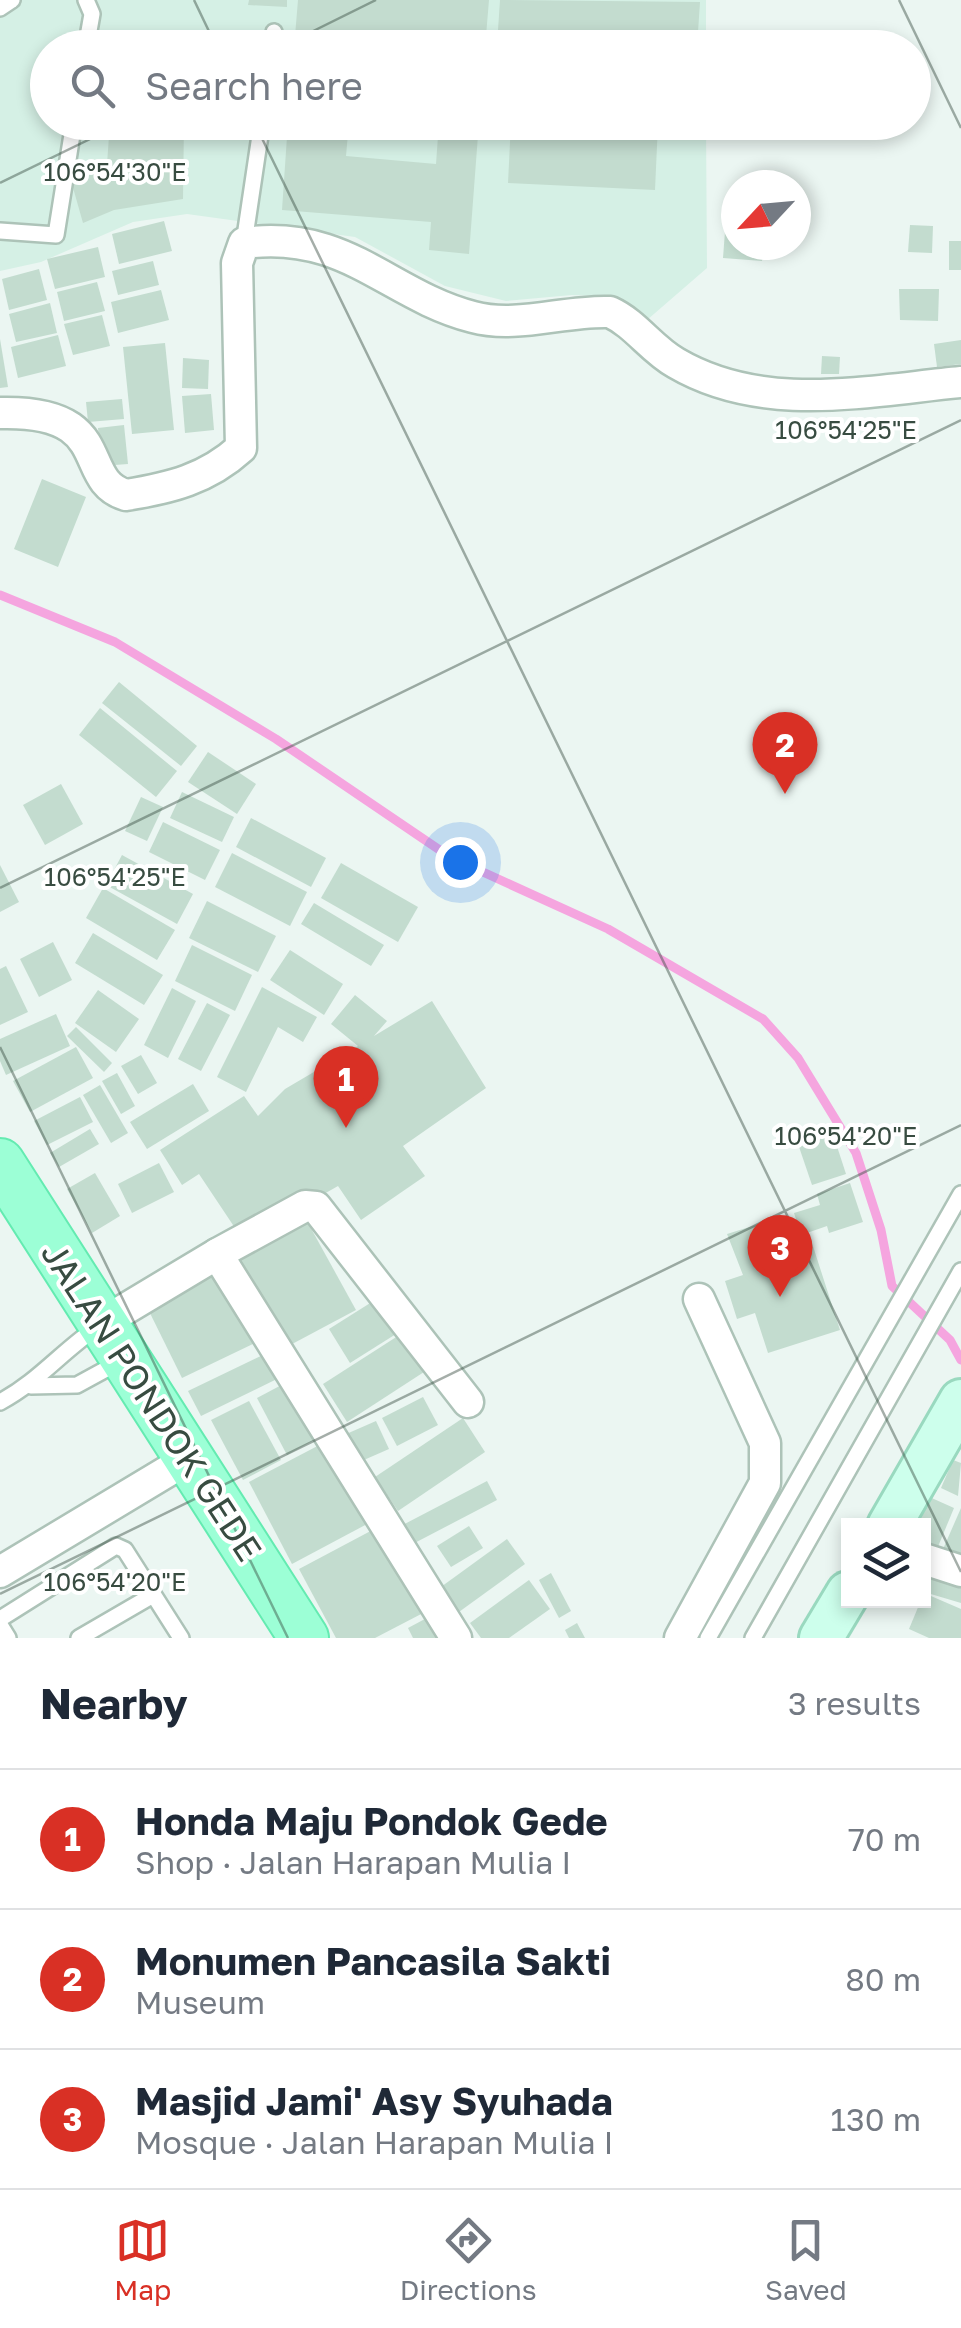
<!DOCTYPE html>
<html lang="en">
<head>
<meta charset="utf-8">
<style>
	:root { --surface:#fff; --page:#f2f2f3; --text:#1f2937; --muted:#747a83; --line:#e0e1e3; --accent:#d93025 }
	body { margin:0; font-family:"Golos Text",sans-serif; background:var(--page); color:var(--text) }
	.controls { position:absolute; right:30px; bottom:30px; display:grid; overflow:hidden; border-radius:0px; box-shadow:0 5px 15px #0003 }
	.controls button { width:90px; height:90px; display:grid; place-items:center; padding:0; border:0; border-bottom:2px solid var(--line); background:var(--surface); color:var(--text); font:50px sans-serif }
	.compass { position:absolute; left:721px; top:170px; width:90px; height:90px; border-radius:50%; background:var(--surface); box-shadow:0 5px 15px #0003; rotate:244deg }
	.you { position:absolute; left:460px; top:862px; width:35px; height:35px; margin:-25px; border:8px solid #fff; border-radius:50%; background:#1a73e8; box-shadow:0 0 0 15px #1a73e833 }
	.badge { display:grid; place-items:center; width:65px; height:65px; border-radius:50%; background:var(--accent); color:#fff; font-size:32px; font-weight:700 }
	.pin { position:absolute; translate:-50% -82px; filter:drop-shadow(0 2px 5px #0008) }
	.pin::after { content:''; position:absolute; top:52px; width:35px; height:30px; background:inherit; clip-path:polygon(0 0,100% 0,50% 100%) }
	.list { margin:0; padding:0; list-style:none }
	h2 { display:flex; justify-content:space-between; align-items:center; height:130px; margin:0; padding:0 40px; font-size:42px }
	h2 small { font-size:32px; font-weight:400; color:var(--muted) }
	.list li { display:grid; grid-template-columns:65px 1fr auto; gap:30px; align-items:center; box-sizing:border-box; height:140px; padding:0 40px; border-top:2px solid var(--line) }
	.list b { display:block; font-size:38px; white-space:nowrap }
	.list p { margin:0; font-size:32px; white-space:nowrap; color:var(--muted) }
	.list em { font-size:32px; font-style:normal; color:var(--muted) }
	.icon { flex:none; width:55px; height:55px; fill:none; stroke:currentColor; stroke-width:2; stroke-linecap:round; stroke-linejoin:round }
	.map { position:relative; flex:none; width:961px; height:1638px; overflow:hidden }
	.search { position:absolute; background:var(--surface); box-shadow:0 5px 15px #0003; left:30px; right:30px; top:30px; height:110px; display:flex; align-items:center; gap:25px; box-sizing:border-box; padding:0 35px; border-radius:55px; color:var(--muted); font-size:38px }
	.sheet { height:550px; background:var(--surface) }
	nav { display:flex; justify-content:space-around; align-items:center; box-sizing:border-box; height:140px; border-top:2px solid var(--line); background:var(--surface); font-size:28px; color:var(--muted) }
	nav a { display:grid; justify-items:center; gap:5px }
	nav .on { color:var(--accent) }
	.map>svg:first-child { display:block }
	.education { fill:#d5f0e5 }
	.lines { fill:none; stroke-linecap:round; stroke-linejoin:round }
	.stream { stroke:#f5a5df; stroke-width:9 }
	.building { fill:#c3dccf }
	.lane-casing { stroke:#adc3b8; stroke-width:20 }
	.street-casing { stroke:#adc3b8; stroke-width:35 }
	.secondary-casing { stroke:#99d9bf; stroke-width:48 }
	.primary-casing { stroke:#64ebb1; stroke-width:52 }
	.lane { stroke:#fff; stroke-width:15 }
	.street { stroke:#fff; stroke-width:30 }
	.secondary { stroke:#cdffec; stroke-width:42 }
	.primary { stroke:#9cffd6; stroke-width:48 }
	.ticks { fill:none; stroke:#384c41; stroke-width:2.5; stroke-opacity:0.45 }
	.labels { text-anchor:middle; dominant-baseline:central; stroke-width:8; stroke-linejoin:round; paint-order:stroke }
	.street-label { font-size:35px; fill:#384c41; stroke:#fff }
	.ticks-label { font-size:25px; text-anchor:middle; fill:#384c41; stroke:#fff; stroke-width:8; stroke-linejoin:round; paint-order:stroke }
</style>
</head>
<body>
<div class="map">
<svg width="961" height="1638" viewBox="0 0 961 1638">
	<rect width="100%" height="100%" fill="#ebf6f2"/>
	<path class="education" d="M0,0H706V47L48,48V122L706,123L707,268L647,320L616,297L572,295L506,301L445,286L355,237L187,214L133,222L41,262L0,271Z"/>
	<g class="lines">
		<path class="stream" d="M0,595L115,642L276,739L450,857L608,929L763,1019L798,1058L856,1153L881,1230L892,1286L950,1340L961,1360"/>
	</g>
	<g class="building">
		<path d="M249,0H287V7L248,5Z"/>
		<path d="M298,0H489L485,48L356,37L355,48H294Z"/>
		<path d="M500,0L700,2L697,47L498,30Z"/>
		<path d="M110,122H184L183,199L114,210L83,223L70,177L107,164Z"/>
		<path d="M288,122H349L346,156L436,164L439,122H479L469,254L429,250L431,222L282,210Z"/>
		<path d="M511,122L658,124L655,190L508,183Z"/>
		<path d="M727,205L736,206V245H764L762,261L723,258Z"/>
		<path d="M164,221L172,251L119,264L112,234Z"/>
		<path d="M910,225L933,226L932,253L908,252Z"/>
		<rect x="949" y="241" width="12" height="29"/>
		<path d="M98,247L105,277L55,289L47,259Z"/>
		<path d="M153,261L159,285L118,295L112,271Z"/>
		<path d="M39,269L47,300L9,310L2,279Z"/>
		<path d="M97,282L105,311L64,321L57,292Z"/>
		<path d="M899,289H939L938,321L900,320Z"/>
		<path d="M161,290L169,320L118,333L111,302Z"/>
		<path d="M50,303L57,333L16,342L9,314Z"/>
		<path d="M102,315L110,346L73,355L64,324Z"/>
		<path d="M58,335L66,366L18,378L11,347Z"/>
		<path d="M0,339L8,387L0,388Z"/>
		<path d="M961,340V364L937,367L934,344Z"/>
		<path d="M165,343L174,430L132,434L123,347Z"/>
		<path d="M822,356L840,357L839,374H821Z"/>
		<path d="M183,358L209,360L208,389L182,388Z"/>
		<path d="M211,394L214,430L185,433L182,396Z"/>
		<path d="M122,399L124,419L88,422L86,402Z"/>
		<path d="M124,425L128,464L101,466L98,428Z"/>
		<path d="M42,479L86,497L58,567L14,549Z"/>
		<path d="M119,682L197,746L181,766L102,703Z"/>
		<path d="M100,708L177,771L156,797L79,735Z"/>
		<path d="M208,752L256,784L237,814L188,782Z"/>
		<path d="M61,784L83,824L45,845L23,805Z"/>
		<path d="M182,792L234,817L222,842L170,818Z"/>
		<path d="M141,797L163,807L147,841L125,831Z"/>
		<path d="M251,818L326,858L311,887L236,847Z"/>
		<path d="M163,822L220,850L205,880L149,852Z"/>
		<path d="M232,853L307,892L290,926L215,887Z"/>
		<path d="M122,855L193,894L177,924L106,885Z"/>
		<path d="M341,863L418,907L398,942L321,898Z"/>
		<path d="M0,865L19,902L0,912Z"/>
		<path d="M103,888L175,930L157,960L86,918Z"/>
		<path d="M207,901L276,936L258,972L189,938Z"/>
		<path d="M314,903L384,945L371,966L301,924Z"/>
		<path d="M93,933L163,975L144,1005L75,963Z"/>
		<path d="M53,942L72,980L39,997L20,959Z"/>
		<path d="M192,945L252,975L235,1011L175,981Z"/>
		<path d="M290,950L343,984L324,1015L270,980Z"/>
		<path d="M6,966L28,1012L0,1025V969Z"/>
		<path d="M262,987L317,1017L303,1042L278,1027L246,1092L217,1077Z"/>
		<path d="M172,988L196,1001L168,1058L144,1045Z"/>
		<path d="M98,990L139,1019L116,1052L75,1023Z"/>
		<path d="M355,995L387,1021L374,1036L432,1001L486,1088L403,1146L425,1176L361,1220L338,1186L243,1240L199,1174L182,1185L160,1150L244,1096L258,1116L285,1089L358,1046L331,1024Z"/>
		<path d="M207,1003L230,1015L201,1071L178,1059Z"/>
		<path d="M56,1014L70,1046L6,1075L0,1061V1039Z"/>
		<path d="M76,1027L112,1063L104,1072L67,1036Z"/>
		<path d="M76,1047L93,1078L30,1112L13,1081Z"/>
		<path d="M141,1055L157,1083L138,1094L121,1066Z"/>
		<path d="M117,1073L135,1106L121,1114L102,1081Z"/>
		<path d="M193,1084L209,1111L147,1149L130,1122Z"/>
		<path d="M100,1085L128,1133L111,1143L83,1095Z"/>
		<path d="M80,1097L93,1122L47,1145L34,1121Z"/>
		<path d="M90,1129L99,1144L59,1167L50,1153Z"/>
		<path d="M832,1131L846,1174L812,1185L797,1141Z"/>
		<path d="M159,1163L174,1192L132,1213L118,1184Z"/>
		<path d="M95,1173L120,1216L92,1233L67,1189Z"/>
		<path d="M850,1183L863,1222L829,1233L827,1226L801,1235L794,1213L820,1205L817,1194Z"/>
		<path d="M778,1218L787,1248L811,1240L840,1330L768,1353L755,1313L737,1319L725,1281L743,1275L727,1234Z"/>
		<path d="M308,1223L356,1310L279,1351L226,1257Z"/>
		<path d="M220,1266L257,1342L182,1378L145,1303Z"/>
		<path d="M375,1300L396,1334L350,1363L329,1329Z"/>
		<path d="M401,1334L424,1372L347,1422L323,1384Z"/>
		<path d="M269,1352L281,1377L201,1416L188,1391Z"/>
		<path d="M289,1381L318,1438L287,1455L257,1398Z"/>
		<path d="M423,1397L438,1425L397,1446L382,1418Z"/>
		<path d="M249,1401L281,1460L243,1480L211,1420Z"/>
		<path d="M463,1418L485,1452L398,1511L375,1477Z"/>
		<path d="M376,1421L389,1449L357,1463L344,1435Z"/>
		<path d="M327,1441L369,1523L292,1564L249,1482Z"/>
		<path d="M953,1460L961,1463L958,1496L941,1488Z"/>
		<path d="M487,1481L497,1500L405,1548L395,1529Z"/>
		<path d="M925,1495L954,1508L937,1549L924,1542V1526H911Z"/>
		<path d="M961,1508V1565L940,1556Z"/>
		<path d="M380,1526L425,1612L375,1638H336L299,1569Z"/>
		<path d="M469,1526L483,1548L451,1567L437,1546Z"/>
		<path d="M507,1539L525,1564L452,1617L434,1592Z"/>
		<path d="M924,1563L961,1574V1603L924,1592Z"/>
		<path d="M551,1573L571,1611L559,1618L539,1580Z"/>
		<path d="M529,1580L550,1609L509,1638H481L470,1623Z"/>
		<path d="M924,1593L961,1609V1638H929L909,1629Z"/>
		<path d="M438,1612L452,1638H413L408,1628Z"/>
		<path d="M577,1623L585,1638H569L565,1630Z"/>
	</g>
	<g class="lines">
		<defs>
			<g id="lane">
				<path d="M0,8L12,0"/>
				<path d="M86,48L92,14L86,0"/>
				<path d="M272,48L274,32"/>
				<path d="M0,231L56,235L74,122"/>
				<path d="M244,243L262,122"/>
				<path d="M31,1386L77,1385L121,1361"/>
				<path d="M0,1402C38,1382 63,1350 99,1326"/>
				<path d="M0,1619L116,1546L125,1550L181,1638"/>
				<path d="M0,1625L8,1638"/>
				<path d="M79,1638L153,1595"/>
				<path d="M708,1638L961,1194"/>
				<path d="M753,1638L961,1271"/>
			</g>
			<g id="street">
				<path d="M0,413C117,410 75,480 126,495C170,488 207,479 241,448L237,263L244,243C346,229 388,295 473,317C517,329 565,310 610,312C636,324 651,349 676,363C763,414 866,391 961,382"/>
				<path d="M217,1254L305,1206L316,1207L468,1402"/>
				<path d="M102,1323L217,1254L456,1638"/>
				<path d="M924,1559L961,1571"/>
				<path d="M0,1572L188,1459"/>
				<path d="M680,1638L765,1483V1443L699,1299"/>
			</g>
			<g id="secondary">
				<path d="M889,1526L961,1401"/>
				<path d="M821,1638L848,1593"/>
			</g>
			<path id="primary" d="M0,1163L304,1638"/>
		</defs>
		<use href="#lane" class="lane-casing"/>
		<use href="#street" class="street-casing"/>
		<use href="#secondary" class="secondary-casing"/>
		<use href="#primary" class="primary-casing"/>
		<use href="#lane" class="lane"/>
		<use href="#street" class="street"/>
		<use href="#secondary" class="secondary"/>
		<use href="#primary" class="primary"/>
	</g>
	<path class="ticks" d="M194,0L217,48M899,0L961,128M279,48L376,0M254,122L961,1572M0,183L125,122M0,888L961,420M0,1047L288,1638M0,1594L961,1125"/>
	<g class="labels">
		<g class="street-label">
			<text transform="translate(152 1401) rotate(57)">JALAN PONDOK GEDE</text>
		</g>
	</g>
	<g class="ticks-label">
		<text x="115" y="181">106°54'30"E</text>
		<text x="846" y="439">106°54'25"E</text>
		<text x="115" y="886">106°54'25"E</text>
		<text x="846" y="1145">106°54'20"E</text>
		<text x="115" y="1591">106°54'20"E</text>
	</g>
</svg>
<div class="controls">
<button><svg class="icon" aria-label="layers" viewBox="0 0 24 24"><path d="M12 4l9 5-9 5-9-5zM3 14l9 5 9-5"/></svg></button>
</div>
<svg class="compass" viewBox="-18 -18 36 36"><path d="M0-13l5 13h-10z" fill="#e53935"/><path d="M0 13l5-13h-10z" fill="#747a83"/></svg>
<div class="you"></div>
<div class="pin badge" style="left:346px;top:1128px">1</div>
<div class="pin badge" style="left:785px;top:794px">2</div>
<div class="pin badge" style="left:780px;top:1297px">3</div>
<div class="search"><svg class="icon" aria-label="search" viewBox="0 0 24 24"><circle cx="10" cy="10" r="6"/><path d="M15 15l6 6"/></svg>Search here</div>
</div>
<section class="sheet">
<h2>Nearby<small>3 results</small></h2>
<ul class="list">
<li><span class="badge">1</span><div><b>Honda Maju Pondok Gede</b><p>Shop · Jalan Harapan Mulia I</p></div><em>70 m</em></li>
<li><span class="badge">2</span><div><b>Monumen Pancasila Sakti</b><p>Museum</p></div><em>80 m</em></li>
<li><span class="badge">3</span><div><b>Masjid Jami' Asy Syuhada</b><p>Mosque · Jalan Harapan Mulia I</p></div><em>130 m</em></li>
</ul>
</section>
<nav>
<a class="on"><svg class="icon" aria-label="map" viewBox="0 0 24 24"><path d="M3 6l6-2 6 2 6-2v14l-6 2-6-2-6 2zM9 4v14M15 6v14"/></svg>Map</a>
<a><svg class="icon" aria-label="directions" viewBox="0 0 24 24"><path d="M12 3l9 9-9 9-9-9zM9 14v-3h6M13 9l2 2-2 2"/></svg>Directions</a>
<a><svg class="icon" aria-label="saved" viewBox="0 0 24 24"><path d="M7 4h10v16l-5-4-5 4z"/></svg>Saved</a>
</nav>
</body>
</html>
